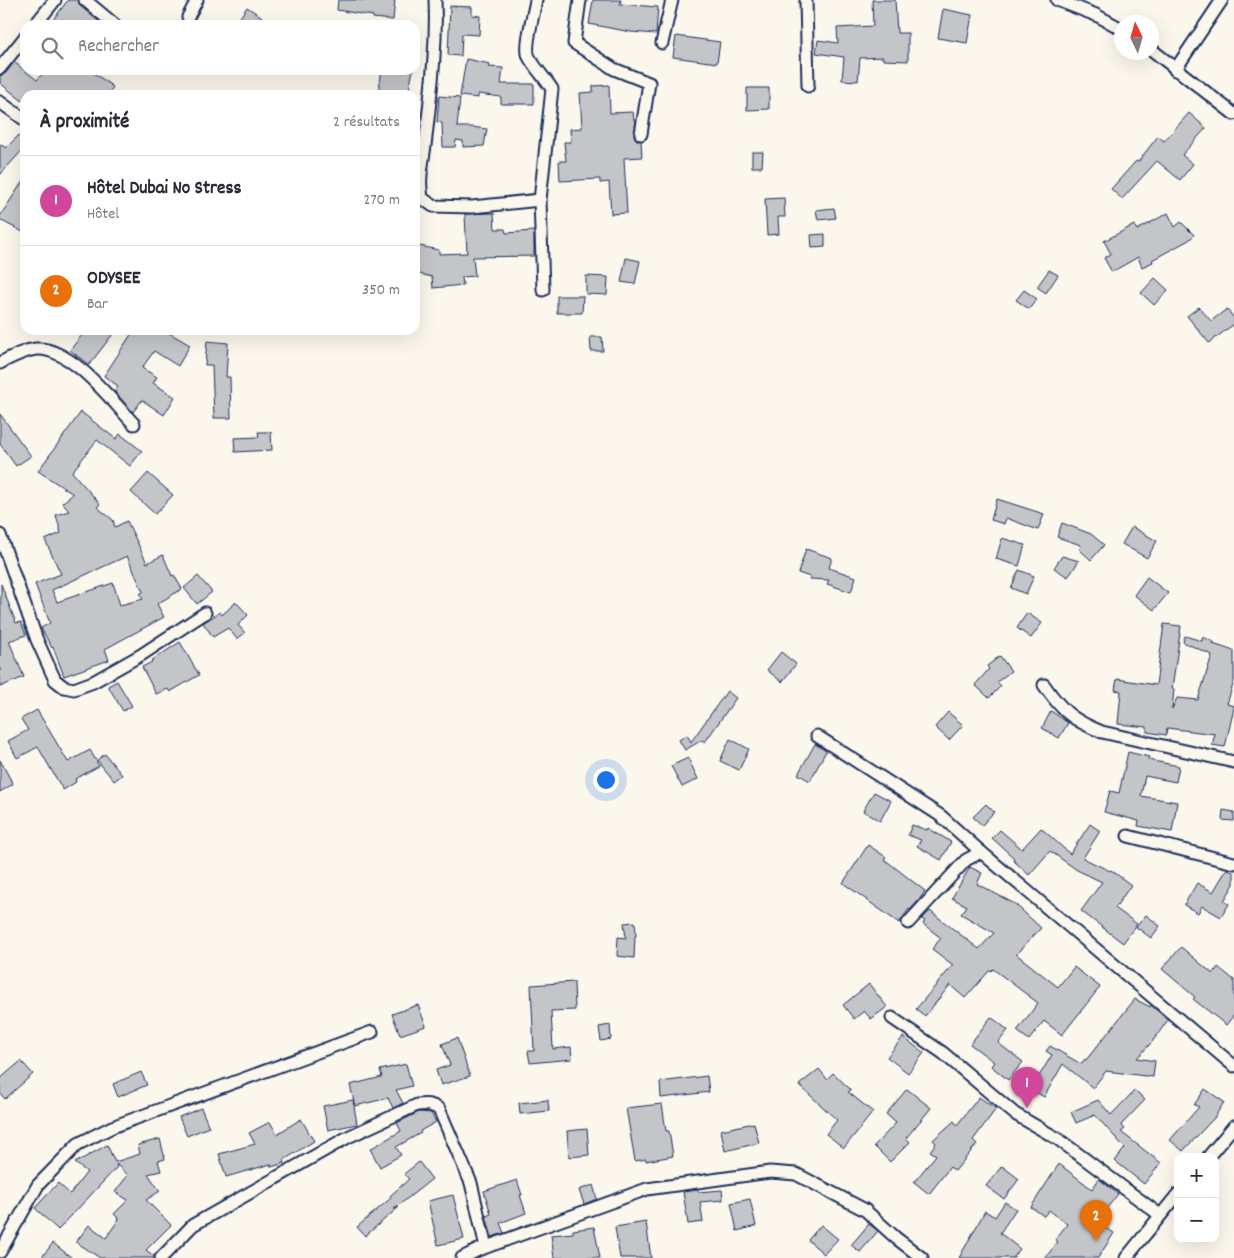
<!DOCTYPE html>
<html lang="fr">
<head>
<meta charset="utf-8">
<style>
	:root { --surface:#fff; --page:#f7f7f7; --text:#2b2b33; --muted:#7c7c81; --line:#e1e1e2; --accent:#1f6fb2 }
	body { margin:0; font-family:Dekko,sans-serif; background:var(--page); color:var(--text) }
	.controls { position:absolute; right:15px; bottom:15px; display:grid; overflow:hidden; border-radius:10px; box-shadow:0 5px 20px #0002 }
	.controls button { width:45px; height:45px; display:grid; place-items:center; padding:0; border:0; border-bottom:1px solid var(--line); background:var(--surface); color:var(--text); font:25px sans-serif }
	.compass { position:absolute; left:1114px; top:15px; width:45px; height:45px; border-radius:50%; background:var(--surface); box-shadow:0 5px 20px #0002; rotate:355deg }
	.you { position:absolute; left:605px; top:779px; width:18px; height:18px; margin:-12px; border:4px solid #fff; border-radius:50%; background:#1a73e8; box-shadow:0 0 0 8px #1a73e833 }
	.badge { display:grid; place-items:center; width:32px; height:32px; border-radius:50%; background:var(--accent); color:#fff; font-size:16px; font-weight:700 }
	.pin { position:absolute; translate:-50% -41px; filter:drop-shadow(0 1px 2px #0008) }
	.pin::after { content:''; position:absolute; top:26px; width:18px; height:15px; background:inherit; clip-path:polygon(0 0,100% 0,50% 100%) }
	.list { margin:0; padding:0; list-style:none }
	h2 { display:flex; justify-content:space-between; align-items:center; height:65px; margin:0; padding:0 20px; font-size:21px }
	h2 small { font-size:16px; font-weight:400; color:var(--muted) }
	.list li { display:grid; grid-template-columns:32px 1fr auto; gap:15px; align-items:center; box-sizing:border-box; height:90px; padding:0 20px; border-top:1px solid var(--line) }
	.list b { display:block; font-size:19px; white-space:nowrap }
	.list p { margin:0; font-size:16px; white-space:nowrap; color:var(--muted) }
	.list em { font-size:16px; font-style:normal; color:var(--muted) }
	.icon { flex:none; width:28px; height:28px; fill:none; stroke:currentColor; stroke-width:2; stroke-linecap:round; stroke-linejoin:round }
	.map { position:relative; flex:none; width:1234px; height:1258px; overflow:hidden }
	.search { position:absolute; background:var(--surface); box-shadow:0 5px 20px #0002; left:20px; top:20px; width:400px; height:55px; display:flex; align-items:center; gap:12px; box-sizing:border-box; padding:0 18px; border-radius:15px; color:var(--muted); font-size:19px }
	.panel { position:absolute; background:var(--surface); box-shadow:0 5px 20px #0002; left:20px; top:90px; width:400px; height:245px; border-radius:15px }
	.map>svg:first-child { display:block }
	.building { fill:#c3c5c9; stroke:#1b2f5e; fill-rule:evenodd }
	.lines { fill:none; stroke-linecap:round; stroke-linejoin:round }
	.street-casing { stroke:#1b2f5e; stroke-width:15 }
	.street { stroke:#fbf7ec; stroke-width:11 }
</style>
</head>
<body>
<div class="map">
<svg width="1234" height="1258" viewBox="0 0 1234 1258">
	<rect width="100%" height="100%" fill="#fbf7ec"/>
	<filter id="ink" filterUnits="userSpaceOnUse"><feTurbulence type="fractalNoise" baseFrequency=".02" numOctaves="2"/><feDisplacementMap in="SourceGraphic" scale="10" xChannelSelector="R" yChannelSelector="G"/><feConvolveMatrix kernelMatrix="1 2 1 2 8 2 1 2 1" color-interpolation-filters="sRGB"/></filter>
	<g filter="url(#ink)">
		<g class="building">
			<path d="M68,0H78L80,6L102,24L49,25Z"/>
			<path d="M338,0H395L393,20L373,18V16L337,10Z"/>
			<path d="M593,0H621L620,4L658,7L656,34L631,32L589,24Z"/>
			<path d="M872,0H895L897,33H908V61L883,60V57L860,58L858,81L842,80L844,57L816,53L818,40L838,43L837,28L873,26Z"/>
			<path d="M450,6L472,7V15L480,16L479,35L462,34L461,56L448,55Z"/>
			<path d="M247,7L262,17L256,25H235Z"/>
			<path d="M943,9L972,15L967,43L938,38Z"/>
			<path d="M676,36L720,42L717,63L673,57Z"/>
			<path d="M466,59L490,64L489,67L503,68L501,84H534V104H501V97L478,94V98L460,96Z"/>
			<path d="M14,62L37,80L46,70H90L113,87L108,95H25V103L0,83V76L6,73Z"/>
			<path d="M382,70H413L408,95H391L378,93Z"/>
			<path d="M609,85L610,113L633,112L634,120H636L634,136L637,140L641,141L642,157L624,158L627,213L611,214L609,182L600,183V179L560,181L559,161H566L564,142H571L570,129L582,128L580,93L593,92V86Z"/>
			<path d="M747,88H769V109L747,110Z"/>
			<path d="M439,96L460,98L457,127H471L487,129L484,146L463,147V141L456,140L455,147H443L442,123L437,122Z"/>
			<path d="M1189,113L1206,128L1182,155L1193,164L1180,180L1157,161L1122,199L1111,189L1136,161L1138,162L1158,136L1164,141Z"/>
			<path d="M19,135L25,141V147L0,175V144L6,148Z"/>
			<path d="M752,152H763L762,167H752Z"/>
			<path d="M25,178V233L0,220V216Z"/>
			<path d="M784,198L785,217H778L779,234L767,235L765,199Z"/>
			<path d="M834,208L836,218L818,220L816,210Z"/>
			<path d="M494,213L495,229H505L506,233L534,231V256L473,257L475,276L462,277L463,285L433,288L432,277L415,273V245L439,250V254L467,253L465,214Z"/>
			<path d="M1168,213L1175,227L1181,222L1194,235L1189,240L1152,260L1153,262L1142,267L1138,257L1112,272L1104,258L1111,254L1104,241L1134,225L1137,230Z"/>
			<path d="M825,234V247L812,248L811,235Z"/>
			<path d="M626,258L640,261L635,284L621,282Z"/>
			<path d="M1049,270L1058,275L1046,293L1037,287Z"/>
			<path d="M586,276L608,277L607,295L586,294Z"/>
			<path d="M1155,278L1168,290L1154,305L1141,293Z"/>
			<path d="M1024,290L1037,299L1029,309L1016,300Z"/>
			<path d="M557,296H583L582,313H557Z"/>
			<path d="M1199,307L1211,321L1227,309L1234,318V324L1209,343L1187,316Z"/>
			<path d="M86,330H116L89,365L70,350Z"/>
			<path d="M134,330H164L190,345L178,366L154,351L142,368L157,377L153,383L175,397L164,415L142,400L133,412L115,392L118,386L104,376Z"/>
			<path d="M590,337H602L603,351H591Z"/>
			<path d="M207,341L228,343L226,377H230L231,418H214L212,365H205Z"/>
			<path d="M81,412L116,439L120,434L142,451L130,466L97,440L72,472L100,504L97,507L113,520L115,527L127,521L147,563L163,555L172,576L174,575L182,589L157,604L164,617L105,649L109,660L64,676L53,647L52,648L41,628L50,623L35,584L61,574L45,540L61,533L56,515L69,511L62,503L73,494L38,471ZM127,556L143,592L140,594L143,599L120,605L113,583L57,602L52,590Z"/>
			<path d="M0,414L31,456L16,466L0,444Z"/>
			<path d="M258,432H271L272,450L235,452L234,438L259,437Z"/>
			<path d="M148,473L173,495L155,514L131,492Z"/>
			<path d="M997,499L1044,514L1038,530L1006,518L1004,524L991,520Z"/>
			<path d="M1062,523L1091,534L1104,545L1091,560L1080,550L1081,545L1057,537Z"/>
			<path d="M1132,527L1157,541L1147,558L1122,544Z"/>
			<path d="M1002,538L1025,545L1019,566L996,559Z"/>
			<path d="M806,549L832,558L829,568L856,577L851,592L827,584L829,580L810,579V577L798,573Z"/>
			<path d="M1062,556L1079,561L1068,577L1054,568Z"/>
			<path d="M1019,570L1034,576L1026,594L1011,588Z"/>
			<path d="M198,576L212,592L197,604L184,588Z"/>
			<path d="M1147,577L1168,593L1154,610L1134,595Z"/>
			<path d="M1,584L16,623L21,622L26,635L9,641L24,677L0,687Z"/>
			<path d="M236,602L248,615L238,625L245,633L237,639L228,628L213,637L203,623L220,612L222,615Z"/>
			<path d="M1027,613L1042,623L1031,638L1017,628Z"/>
			<path d="M1164,624L1181,626L1172,689H1174L1172,709L1177,698L1198,700L1212,655L1183,642L1185,636L1202,641L1203,637L1214,642L1213,644L1234,651V681L1227,704L1234,706V708L1225,747L1212,745L1215,734L1167,728L1166,735L1147,732V727L1118,724L1121,691L1115,690L1117,679L1156,685Z"/>
			<path d="M180,642L199,675L170,692L168,689L156,694L142,667L152,662L151,661Z"/>
			<path d="M781,652L796,664L782,682L767,670Z"/>
			<path d="M1000,656L1011,671L997,682L1001,686L989,698L975,685L989,669L987,666Z"/>
			<path d="M117,681L132,706L123,711L108,686Z"/>
			<path d="M727,691L736,698L705,742L702,740L685,750L679,740L687,735L691,742Z"/>
			<path d="M37,710L68,762L90,750L99,766L75,779L76,782L63,790L38,747L17,758L8,741L28,730L21,719Z"/>
			<path d="M1051,711L1068,723L1059,738L1042,728Z"/>
			<path d="M948,712L963,725L949,740L935,727Z"/>
			<path d="M730,739L749,749L739,770L720,761Z"/>
			<path d="M815,744L826,751L810,781L798,774Z"/>
			<path d="M1128,752L1149,757L1148,760L1179,766L1176,782L1145,776L1141,796L1177,802L1172,832L1138,826L1139,821L1104,812L1110,791L1119,793Z"/>
			<path d="M105,754L122,775L114,781L97,760Z"/>
			<path d="M688,758L698,779L682,787L671,766Z"/>
			<path d="M0,760L13,784L0,792Z"/>
			<path d="M874,792L891,801L880,821L863,811Z"/>
			<path d="M986,804L994,812L982,825L973,817Z"/>
			<path d="M1223,810L1234,812V821L1222,820Z"/>
			<path d="M1090,824L1100,831L1083,858L1110,871L1111,870L1131,885L1115,908L1137,924L1123,943L1081,911L1102,882L1077,870L1050,851L1029,875L1013,860L1014,858L992,838L1000,830L1022,849L1041,828L1070,854Z"/>
			<path d="M912,825L927,830L928,828L951,842L941,860L917,846L921,840L908,835Z"/>
			<path d="M868,845L886,857L884,859L925,891L919,900L910,910L909,909L899,923L843,883Z"/>
			<path d="M970,867L982,873L977,884L1015,904L1041,928L1016,954L1058,987L1074,967L1100,987L1062,1035L1044,1021L1029,1040L1017,1031L1038,1003L993,969L991,971L990,970L965,998L950,985L925,1016L916,1009L953,965L932,949L941,938L923,924L925,921L922,919L930,911L979,949L994,933L961,914L967,906L952,898Z"/>
			<path d="M1227,869L1234,873V884L1224,901L1229,904L1221,917L1202,906L1198,913L1184,905L1197,883L1213,892Z"/>
			<path d="M1146,915L1160,926L1151,938L1136,927Z"/>
			<path d="M635,922L636,936H635L634,958L617,956L618,937L626,938L624,923Z"/>
			<path d="M1181,947L1213,974L1218,967L1234,980V1015L1226,1025L1193,999L1195,997L1162,969Z"/>
			<path d="M574,982L575,1010L551,1011L553,1049L571,1047L572,1059L530,1063L528,1051H534L531,985Z"/>
			<path d="M869,984L887,1007L871,1019L864,1011L854,1019L843,1005Z"/>
			<path d="M1135,999L1150,1007L1151,1005L1168,1020L1152,1042L1137,1058L1155,1061L1153,1077L1106,1071L1093,1088L1063,1064L1044,1097L1031,1089L1052,1055L1046,1051L1050,1046L1081,1064L1085,1059L1086,1060Z"/>
			<path d="M418,1005L426,1026L400,1035L392,1014Z"/>
			<path d="M991,1017L1008,1030L998,1043L1023,1062L1008,1080L991,1066L994,1062L970,1044Z"/>
			<path d="M610,1025L611,1039L601,1041L599,1027Z"/>
			<path d="M903,1037L924,1053L908,1073L887,1057Z"/>
			<path d="M457,1038L470,1076L441,1085L436,1070L450,1065L442,1044Z"/>
			<path d="M21,1061L33,1074L5,1099L0,1093V1079Z"/>
			<path d="M406,1064L412,1086L396,1090L403,1103L393,1108L388,1098L355,1106L350,1085L382,1077L380,1070Z"/>
			<path d="M819,1069L827,1079L833,1073L851,1090L848,1092L873,1112L844,1148L826,1134L837,1120L799,1085Z"/>
			<path d="M141,1072L147,1085L118,1097L113,1084Z"/>
			<path d="M707,1076L709,1092L661,1098L660,1082Z"/>
			<path d="M907,1089L931,1108L906,1138L910,1142L890,1162L874,1146L896,1123L886,1114Z"/>
			<path d="M1205,1089L1224,1102L1214,1118L1183,1151L1170,1140L1199,1107L1194,1105Z"/>
			<path d="M1135,1090L1145,1100L1121,1125L1125,1129L1121,1132L1161,1163L1144,1184L1115,1161L1125,1148L1095,1115L1076,1123L1071,1112L1098,1100L1111,1115Z"/>
			<path d="M979,1097L996,1109L973,1140L977,1144L955,1171L950,1167L929,1194L914,1182L936,1155L930,1151L936,1143L933,1140L954,1121L957,1125Z"/>
			<path d="M353,1100L357,1124L328,1130L323,1106Z"/>
			<path d="M548,1100L549,1111L520,1114L519,1103Z"/>
			<path d="M662,1104L666,1131H669L673,1156L646,1161V1159L635,1161L626,1108Z"/>
			<path d="M201,1108L209,1127L187,1136L179,1117Z"/>
			<path d="M419,1112L431,1113L436,1122L420,1131L421,1133L396,1147L401,1155L380,1167L370,1149L401,1131L397,1123Z"/>
			<path d="M301,1119L314,1141L284,1160L285,1163L271,1167V1164L226,1177L219,1154L255,1144L249,1133L270,1122L277,1134Z"/>
			<path d="M754,1123L759,1143L725,1151L721,1130Z"/>
			<path d="M587,1129L589,1155L569,1157L567,1131Z"/>
			<path d="M160,1139L165,1159L158,1161L161,1171L148,1174L160,1191L146,1200L171,1225L146,1250L154,1256V1258H100L76,1242L89,1225L106,1238L119,1219L114,1214L128,1200L115,1192L128,1175L116,1164L117,1167L58,1230L35,1208L58,1183L70,1194L87,1172L75,1163L107,1145L115,1162L140,1154L138,1145Z"/>
			<path d="M419,1162L432,1179L394,1209L399,1207L365,1236L357,1227L391,1198L390,1196L409,1179L404,1174Z"/>
			<path d="M1059,1164L1092,1189L1099,1179L1118,1194L1096,1222L1114,1233L1098,1258H1045L1058,1242L1055,1240L1067,1224L1049,1210L1044,1216L1031,1207Z"/>
			<path d="M1002,1166L1019,1179L1004,1199L986,1186Z"/>
			<path d="M517,1180L522,1195H520L526,1213L500,1223L504,1233L492,1237L486,1216L491,1214L484,1191Z"/>
			<path d="M593,1185L597,1199L584,1204L579,1190Z"/>
			<path d="M698,1190V1192L722,1190L723,1200L700,1202L703,1222L688,1224L683,1192Z"/>
			<path d="M453,1195L464,1239L438,1245L428,1201Z"/>
			<path d="M750,1199L756,1226L737,1231L731,1203Z"/>
			<path d="M1005,1202L1016,1209L1000,1233L1020,1249L1013,1258H959L985,1211L995,1217Z"/>
			<path d="M646,1222L651,1258H620L615,1227Z"/>
			<path d="M869,1224L878,1231L860,1252L851,1245Z"/>
			<path d="M821,1225L838,1239L824,1254L808,1240Z"/>
			<path d="M594,1227L600,1258H554L551,1235L573,1233V1230Z"/>
			<path d="M53,1243L72,1258H41Z"/>
		</g>
		<g class="lines">
			<defs>
				<g id="street">
					<path d="M85,0L115,25"/>
					<path d="M435,0C437,46 431,91 426,137C424,159 418,176 422,198L433,206L472,207L540,200"/>
					<path d="M536,0C534,13 524,47 529,57C535,68 545,78 552,89L540,200L543,290"/>
					<path d="M580,0L574,43L614,69L649,83L641,134"/>
					<path d="M806,0L808,86"/>
					<path d="M1057,0L1096,15L1122,29"/>
					<path d="M188,17L197,0"/>
					<path d="M35,25L55,0"/>
					<path d="M662,43L672,0"/>
					<path d="M1152,50L1234,114"/>
					<path d="M0,68L25,37"/>
					<path d="M1175,70L1222,0"/>
					<path d="M0,102L25,120"/>
					<path d="M0,363C12,357 22,351 36,349C70,346 112,401 134,424"/>
					<path d="M0,535L37,640L55,680L64,687L74,689L93,682L141,655L205,613"/>
					<path d="M1044,685C1062,711 1072,720 1102,732L1234,762"/>
					<path d="M817,736L941,816L981,852L1234,1066"/>
					<path d="M1128,836L1234,863"/>
					<path d="M908,923L966,860L981,852"/>
					<path d="M892,1018L943,1053L1015,1114L1058,1139L1160,1215"/>
					<path d="M1208,1157L1234,1126"/>
					<path d="M0,1252L38,1185L78,1144L112,1127L372,1032"/>
					<path d="M161,1258L193,1225L348,1137L417,1105C426,1104 431,1104 439,1109L471,1183L486,1247"/>
					<path d="M462,1258L478,1250L647,1189L770,1172L796,1174L865,1210L896,1238L922,1258"/>
					<path d="M1126,1258L1178,1194"/>
				</g>
			</defs>
			<use href="#street" class="street-casing"/>
			<use href="#street" class="street"/>
		</g>
	</g>
</svg>
<div class="controls">
<button>+</button>
<button>−</button>
</div>
<svg class="compass" viewBox="-18 -18 36 36"><path d="M0-13l5 13h-10z" fill="#e53935"/><path d="M0 13l5-13h-10z" fill="#7c7c81"/></svg>
<div class="you"></div>
<div class="pin badge" style="left:1027px;top:1108px;background:#d1479c">1</div>
<div class="pin badge" style="left:1096px;top:1241px;background:#e8710a">2</div>
<div class="search"><svg class="icon" aria-label="search" viewBox="0 0 24 24"><circle cx="10" cy="10" r="6"/><path d="M15 15l6 6"/></svg>Rechercher</div>
<section class="panel">
<h2>À proximité<small>2 résultats</small></h2>
<ul class="list">
<li><span class="badge" style="background:#d1479c">1</span><div><b>Hôtel Dubai No Stress</b><p>Hôtel</p></div><em>270 m</em></li>
<li><span class="badge" style="background:#e8710a">2</span><div><b>ODYSEE</b><p>Bar</p></div><em>350 m</em></li>
</ul>
</section>
</div>
</body>
</html>
